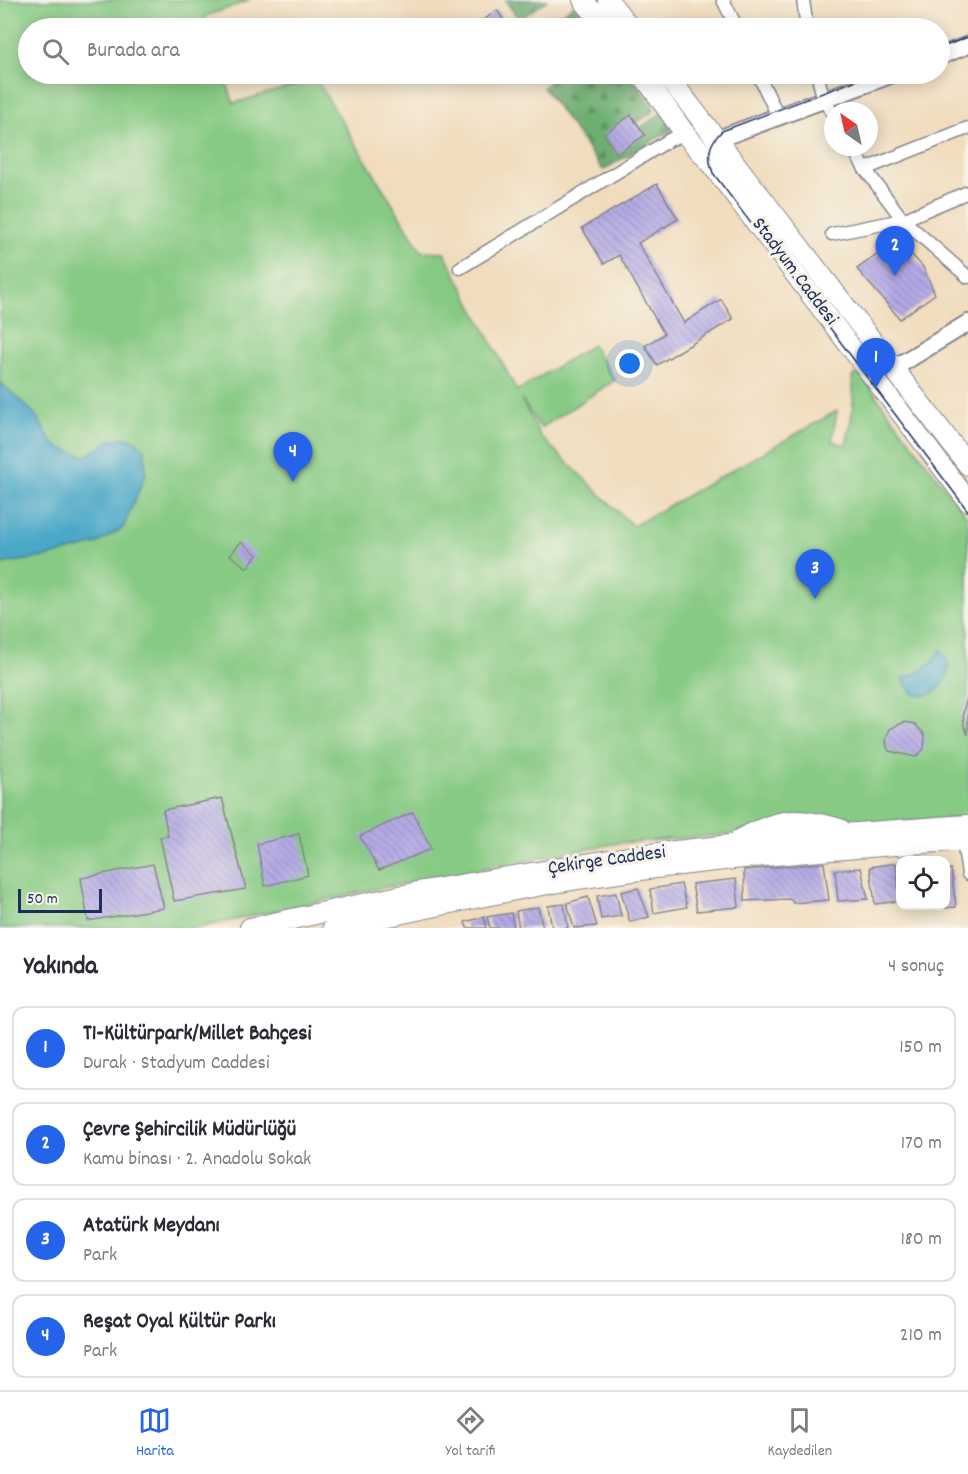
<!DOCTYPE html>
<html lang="tr">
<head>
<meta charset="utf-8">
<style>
	:root { --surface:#fff; --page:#f2f2f3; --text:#2b2b33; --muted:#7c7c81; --line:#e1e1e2; --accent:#2563eb }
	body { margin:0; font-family:Dekko,sans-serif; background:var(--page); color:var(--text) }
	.controls { position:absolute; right:18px; bottom:18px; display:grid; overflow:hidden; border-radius:12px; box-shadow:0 3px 15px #0003 }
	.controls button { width:54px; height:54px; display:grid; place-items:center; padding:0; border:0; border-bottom:2px solid var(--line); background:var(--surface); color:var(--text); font:30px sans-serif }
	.compass { position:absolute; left:824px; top:102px; width:54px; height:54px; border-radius:50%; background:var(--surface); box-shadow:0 3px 15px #0003; rotate:326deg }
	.scale { position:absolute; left:18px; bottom:15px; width:84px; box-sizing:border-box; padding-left:6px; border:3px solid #1b2f5e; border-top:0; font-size:16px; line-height:21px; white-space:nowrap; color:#1b2f5e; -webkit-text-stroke:4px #f7f3e8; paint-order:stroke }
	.you { position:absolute; left:630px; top:364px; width:21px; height:21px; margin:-15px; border:4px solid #fff; border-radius:50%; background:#1a73e8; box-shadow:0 0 0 9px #1a73e833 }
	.badge { display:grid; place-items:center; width:39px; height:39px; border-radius:50%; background:var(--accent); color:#fff; font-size:20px; font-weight:700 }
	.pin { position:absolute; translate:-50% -50px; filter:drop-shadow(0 2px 3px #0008) }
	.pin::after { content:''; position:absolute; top:32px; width:21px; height:18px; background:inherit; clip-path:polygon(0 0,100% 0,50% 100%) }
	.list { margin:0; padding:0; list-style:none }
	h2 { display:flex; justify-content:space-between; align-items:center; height:78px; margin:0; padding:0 24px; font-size:26px }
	h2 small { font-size:20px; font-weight:400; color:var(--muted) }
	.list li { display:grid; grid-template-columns:39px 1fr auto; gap:18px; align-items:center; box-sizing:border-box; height:84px; margin:0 12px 12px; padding:0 12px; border:2px solid var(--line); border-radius:12px }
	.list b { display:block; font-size:22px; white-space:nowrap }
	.list p { margin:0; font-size:20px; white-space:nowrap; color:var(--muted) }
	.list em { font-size:20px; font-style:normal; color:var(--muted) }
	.icon { flex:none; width:33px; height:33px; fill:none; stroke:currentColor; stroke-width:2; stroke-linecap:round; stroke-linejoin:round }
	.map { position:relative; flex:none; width:968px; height:928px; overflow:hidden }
	.search { position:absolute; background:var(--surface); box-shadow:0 3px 15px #0003; left:18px; right:18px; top:18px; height:66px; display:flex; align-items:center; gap:15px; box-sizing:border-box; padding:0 21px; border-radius:33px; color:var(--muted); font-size:22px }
	.sheet { height:462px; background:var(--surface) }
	nav { display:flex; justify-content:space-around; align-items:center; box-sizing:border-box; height:84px; border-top:2px solid var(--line); background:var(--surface); font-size:16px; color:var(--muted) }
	nav a { display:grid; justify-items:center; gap:3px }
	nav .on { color:var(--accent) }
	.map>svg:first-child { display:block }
	.forest { fill:url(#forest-firs); stroke:#446e68; stroke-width:1.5 }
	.park { fill:#87ca83; stroke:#517c70; stroke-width:1.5 }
	.water { fill:#49a7c8; stroke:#326b93; stroke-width:1.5 }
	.building { fill:url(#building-back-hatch) }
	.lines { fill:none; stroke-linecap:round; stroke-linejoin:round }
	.street-casing { stroke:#86868e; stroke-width:15 }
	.secondary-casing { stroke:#86868e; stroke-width:20 }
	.primary-casing { stroke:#86868e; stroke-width:22 }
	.street { stroke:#fff; stroke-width:12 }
	.secondary { stroke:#fff; stroke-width:16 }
	.primary { stroke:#fff; stroke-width:20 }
	.tram { stroke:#1b2f5e; stroke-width:1.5 }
	.labels { text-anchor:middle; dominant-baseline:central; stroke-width:6; stroke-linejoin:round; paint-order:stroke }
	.street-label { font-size:20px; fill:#1b2f5e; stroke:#f7f3e8 }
</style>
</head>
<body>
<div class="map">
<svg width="968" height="928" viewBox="0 0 968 928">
	<defs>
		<pattern id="forest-firs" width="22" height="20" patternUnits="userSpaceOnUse" patternTransform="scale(1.5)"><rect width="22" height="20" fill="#6dae71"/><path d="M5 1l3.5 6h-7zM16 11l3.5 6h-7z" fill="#598e60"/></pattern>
		<pattern id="building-back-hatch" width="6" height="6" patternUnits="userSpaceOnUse" patternTransform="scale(1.5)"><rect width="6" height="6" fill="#b5aae6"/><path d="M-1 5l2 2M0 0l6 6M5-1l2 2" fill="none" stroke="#928bbe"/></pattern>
	</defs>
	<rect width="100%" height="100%" fill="#f7f3e8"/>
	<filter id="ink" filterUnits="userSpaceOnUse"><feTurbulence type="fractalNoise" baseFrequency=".0167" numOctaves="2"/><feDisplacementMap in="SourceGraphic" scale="12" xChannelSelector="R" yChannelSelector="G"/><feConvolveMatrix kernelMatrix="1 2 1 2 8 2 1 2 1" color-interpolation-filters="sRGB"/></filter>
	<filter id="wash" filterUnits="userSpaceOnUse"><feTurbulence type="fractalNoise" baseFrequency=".008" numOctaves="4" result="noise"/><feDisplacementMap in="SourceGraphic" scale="24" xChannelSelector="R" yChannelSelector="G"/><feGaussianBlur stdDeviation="1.35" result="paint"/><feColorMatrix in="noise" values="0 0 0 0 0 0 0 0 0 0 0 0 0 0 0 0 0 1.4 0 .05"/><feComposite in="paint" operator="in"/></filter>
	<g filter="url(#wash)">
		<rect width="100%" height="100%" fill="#f1ddbe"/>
		<g class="forest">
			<path d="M505,0H547L519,20Z"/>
			<path d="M577,3L596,28H541Z"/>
			<path d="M550,74H629L655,110L637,123L640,128L661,113L673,129L603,170L543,87L553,78Z"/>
		</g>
		<path class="park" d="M0,0H250L204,17L207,28H28V74H223L234,103L316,79L421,251L444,252L517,391L592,345L615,380L541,428L521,399L541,437L633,526L837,411L832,441L846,445C851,421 856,401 852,377L859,373L968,518V817L619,843L361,892L198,928H0Z"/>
		<g class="water">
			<path d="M0,382L34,413L52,442L59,448L86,456L111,440L122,438L133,439L145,449L146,474L123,528L96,544L46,557L0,564Z"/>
			<path d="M941,650C968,675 918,721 903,678C920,673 932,665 941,650Z"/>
		</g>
		<g id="blocks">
			<g class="building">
				<path d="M497,10L509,28H485L480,23Z"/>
				<path d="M631,115L645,135L617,154L604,134Z"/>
				<path d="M657,184L678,219L638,243L684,323L721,299L733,319L657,365L645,346L664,334L619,255L604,264L582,228Z"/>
				<path d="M895,242L910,253L923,267L935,294L900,319L857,269Z"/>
				<path d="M241,542L257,555L247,568L230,555Z"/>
				<path d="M967,698H968V735L964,725L963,713Z"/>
				<path d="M904,722L915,724L925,735L924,749L916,757L889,751L887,747L886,739L890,729Z"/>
				<path d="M222,798L246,889L174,901L160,837L168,836L163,810Z"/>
				<path d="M413,812L431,849L379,870L360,836Z"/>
				<path d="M299,834L308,875L265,886L257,844Z"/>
				<path d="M824,863L829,900L793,903L791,899L745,901L744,870Z"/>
				<path d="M896,863L900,901L875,904L870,867Z"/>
				<path d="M153,864L164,908L88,921L81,878Z"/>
				<path d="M861,868L868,899L838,901L835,870Z"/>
				<path d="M951,869L956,907L929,909V906H946V870Z"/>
				<path d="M736,879L739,907L697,911L692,884Z"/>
				<path d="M681,884L687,907L654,913L650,889Z"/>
				<path d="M638,888L649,917L630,922L621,892Z"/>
				<path d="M616,893L621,916L601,919L597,896Z"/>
				<path d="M588,897L597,926L574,928L567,903Z"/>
				<path d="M564,904L568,928H552L548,906Z"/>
				<path d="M538,907L543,928H519L516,911Z"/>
				<path d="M511,913L514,928H490L487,917Z"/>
				<path d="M484,917L486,928H467L465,922Z"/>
			</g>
		</g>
	</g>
	<g filter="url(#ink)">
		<use href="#blocks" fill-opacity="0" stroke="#86868e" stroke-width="1.5"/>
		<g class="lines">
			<defs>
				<g id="street">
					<path d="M723,0L737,28"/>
					<path d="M803,0L807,28"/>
					<path d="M758,74L778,116"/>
					<path d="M817,74L824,100L833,114"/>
					<path d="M852,147L865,169L903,220L968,277"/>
					<path d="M865,169L968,128"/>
					<path d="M832,234L903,220L968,192"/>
					<path d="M460,268L671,139L686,135"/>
					<path d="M963,841L968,874"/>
				</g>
				<g id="secondary">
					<path d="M940,56L968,45"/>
					<path d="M718,139L893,74"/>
					<path d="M894,368L968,323"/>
				</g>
				<g id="primary">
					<path d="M583,0L606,28"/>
					<path d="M608,0L630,28"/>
					<path d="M642,74L686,135L709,161L968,501"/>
					<path d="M666,74L968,465"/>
					<path d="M740,839C780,818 797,816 840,829"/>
					<path d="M250,928L423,891L640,855L801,837L968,825"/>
					<path d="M333,928C408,912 484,895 560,882C695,860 832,849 968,840"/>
				</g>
			</defs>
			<use href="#street" class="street-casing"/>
			<use href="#secondary" class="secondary-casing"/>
			<use href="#primary" class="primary-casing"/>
			<use href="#street" class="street"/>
			<use href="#secondary" class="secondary"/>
			<use href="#primary" class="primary"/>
			<g class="tram">
				<path d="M940,48L968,37"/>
				<path d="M873,74L722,131C708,144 707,156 713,173L968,511"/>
			</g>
		</g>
	</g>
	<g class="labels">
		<g class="street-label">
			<text transform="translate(794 272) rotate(53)">Stadyum Caddesi</text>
			<text transform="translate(607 861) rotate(-8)">Çekirge Caddesi</text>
		</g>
	</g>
</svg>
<div class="controls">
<button><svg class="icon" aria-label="locate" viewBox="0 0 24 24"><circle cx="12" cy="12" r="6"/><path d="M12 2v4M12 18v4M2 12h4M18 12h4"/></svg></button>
</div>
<svg class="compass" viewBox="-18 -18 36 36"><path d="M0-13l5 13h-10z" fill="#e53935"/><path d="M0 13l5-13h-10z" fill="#7c7c81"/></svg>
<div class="scale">50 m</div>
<div class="you"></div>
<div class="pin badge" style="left:876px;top:388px">1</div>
<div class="pin badge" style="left:895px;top:276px">2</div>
<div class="pin badge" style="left:815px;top:599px">3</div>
<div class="pin badge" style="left:293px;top:482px">4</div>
<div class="search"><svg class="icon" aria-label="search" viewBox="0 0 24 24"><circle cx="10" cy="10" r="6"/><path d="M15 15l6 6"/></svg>Burada ara</div>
</div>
<section class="sheet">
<h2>Yakında<small>4 sonuç</small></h2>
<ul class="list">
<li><span class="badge">1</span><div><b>T1-Kültürpark/Millet Bahçesi</b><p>Durak · Stadyum Caddesi</p></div><em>150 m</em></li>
<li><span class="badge">2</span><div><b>Çevre Şehircilik Müdürlüğü</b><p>Kamu binası · 2. Anadolu Sokak</p></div><em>170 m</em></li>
<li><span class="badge">3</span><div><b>Atatürk Meydanı</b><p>Park</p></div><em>180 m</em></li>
<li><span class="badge">4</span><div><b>Reşat Oyal Kültür Parkı</b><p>Park</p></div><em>210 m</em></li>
</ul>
</section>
<nav>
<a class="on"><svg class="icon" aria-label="map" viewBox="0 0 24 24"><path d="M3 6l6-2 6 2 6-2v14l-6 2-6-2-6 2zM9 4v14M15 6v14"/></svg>Harita</a>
<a><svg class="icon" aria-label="directions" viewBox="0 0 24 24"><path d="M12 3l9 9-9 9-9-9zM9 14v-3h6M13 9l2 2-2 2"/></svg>Yol tarifi</a>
<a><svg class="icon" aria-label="saved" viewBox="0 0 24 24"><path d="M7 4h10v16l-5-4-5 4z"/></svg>Kaydedilen</a>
</nav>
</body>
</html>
